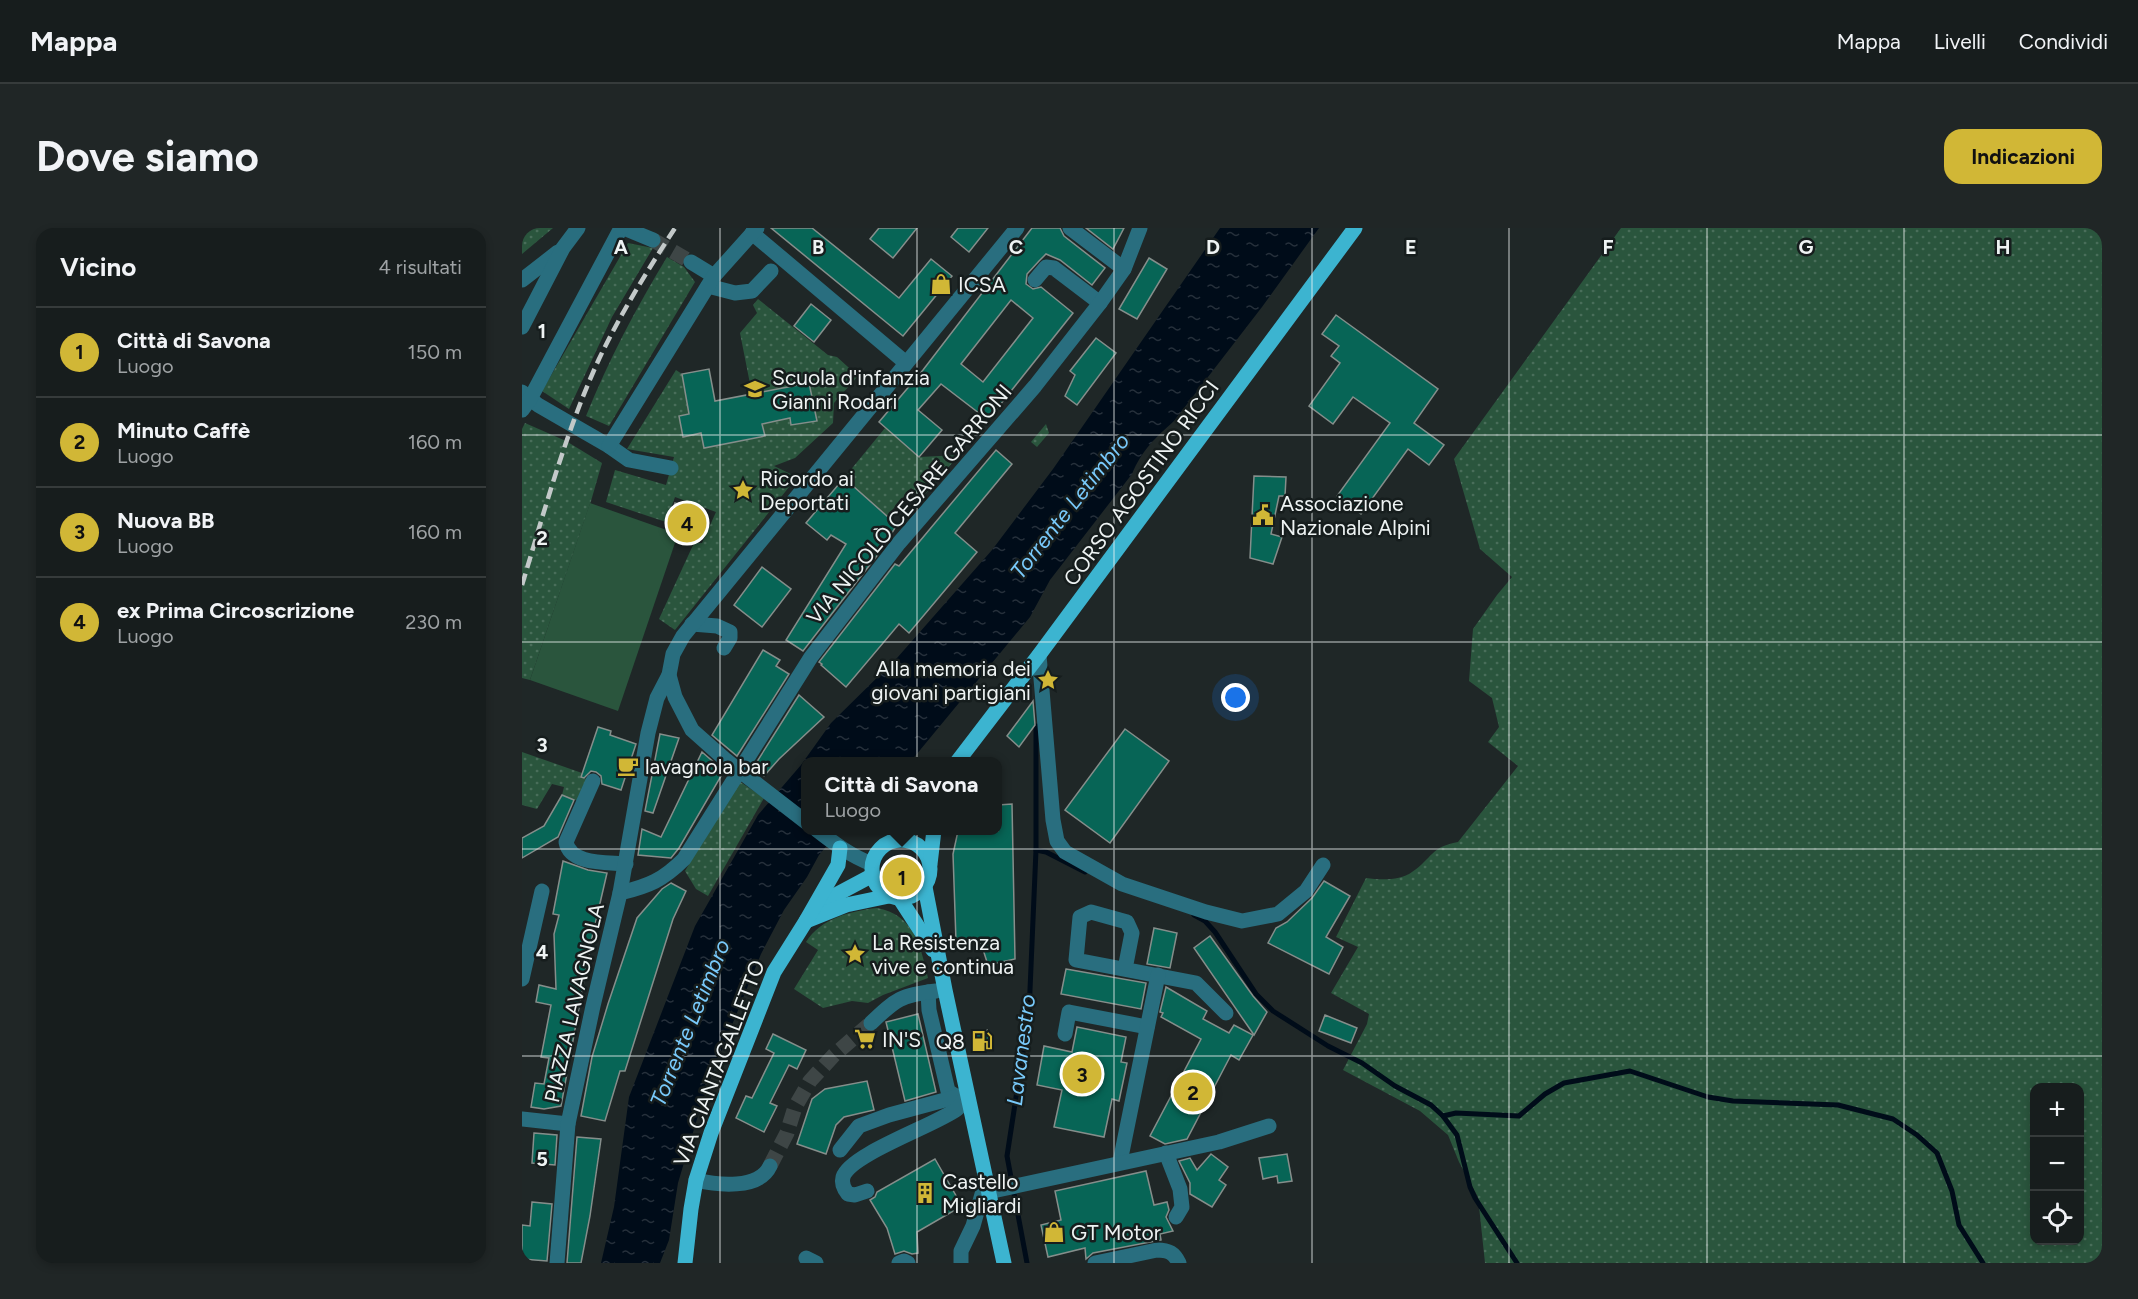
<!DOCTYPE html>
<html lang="it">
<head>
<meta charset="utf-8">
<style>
	:root { --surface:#171d1d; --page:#202626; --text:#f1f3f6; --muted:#9ea2a4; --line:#363b3b; --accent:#d1b736 }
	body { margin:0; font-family:Figtree,sans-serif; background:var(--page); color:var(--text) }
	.controls { position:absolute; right:18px; bottom:18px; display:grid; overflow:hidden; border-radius:12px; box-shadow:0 3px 9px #0003 }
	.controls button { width:54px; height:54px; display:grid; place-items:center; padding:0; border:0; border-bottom:2px solid var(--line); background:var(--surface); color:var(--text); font:30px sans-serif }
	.you { position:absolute; left:714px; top:470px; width:21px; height:21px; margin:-15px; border:4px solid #fff; border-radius:50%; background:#1a73e8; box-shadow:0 0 0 9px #1a73e833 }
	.badge { display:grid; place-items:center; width:39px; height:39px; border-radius:50%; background:var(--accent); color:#111; font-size:20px; font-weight:700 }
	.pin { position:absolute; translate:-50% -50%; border:3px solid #fff; box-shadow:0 2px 6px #0006 }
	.popup { position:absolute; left:279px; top:529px; width:201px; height:78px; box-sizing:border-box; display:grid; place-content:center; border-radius:12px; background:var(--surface); filter:drop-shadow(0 2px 4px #0005); font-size:20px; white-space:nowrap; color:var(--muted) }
	.popup b { font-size:22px; color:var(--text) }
	.popup::after { content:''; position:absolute; left:50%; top:100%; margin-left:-12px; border:12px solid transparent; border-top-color:var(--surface) }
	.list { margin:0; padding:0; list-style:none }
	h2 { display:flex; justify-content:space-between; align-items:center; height:78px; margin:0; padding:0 24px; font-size:26px }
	h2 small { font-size:20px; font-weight:400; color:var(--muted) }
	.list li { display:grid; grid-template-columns:39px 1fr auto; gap:18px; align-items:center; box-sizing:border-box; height:90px; padding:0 24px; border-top:2px solid var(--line) }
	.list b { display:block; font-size:22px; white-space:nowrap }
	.list p { margin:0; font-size:20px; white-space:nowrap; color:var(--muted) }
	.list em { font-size:20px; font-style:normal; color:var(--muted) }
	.icon { flex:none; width:33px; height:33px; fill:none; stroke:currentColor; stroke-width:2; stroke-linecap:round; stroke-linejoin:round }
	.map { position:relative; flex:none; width:1580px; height:1035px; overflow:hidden; border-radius:18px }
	header { display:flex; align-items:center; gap:36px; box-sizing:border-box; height:84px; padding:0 30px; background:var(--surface); border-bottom:2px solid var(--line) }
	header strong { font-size:28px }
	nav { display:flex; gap:33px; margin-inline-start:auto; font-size:21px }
	.intro { display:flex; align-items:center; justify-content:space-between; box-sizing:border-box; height:144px; padding:0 36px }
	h1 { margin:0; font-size:42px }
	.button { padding:15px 27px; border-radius:18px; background:var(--accent); color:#111; font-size:21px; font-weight:700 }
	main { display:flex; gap:36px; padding:0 36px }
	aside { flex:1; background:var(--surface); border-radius:18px; box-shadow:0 3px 9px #0003 }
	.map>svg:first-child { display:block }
	.green { fill:url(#green-dots); fill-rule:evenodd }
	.pitch { fill:#2a553d }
	.water { fill:url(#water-ripples) }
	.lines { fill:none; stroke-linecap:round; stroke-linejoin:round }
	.stream { stroke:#000c19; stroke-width:5 }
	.building { fill:#076556; stroke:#858e8b; stroke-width:1.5; fill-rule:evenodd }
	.minor-tunnel { stroke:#3e4646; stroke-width:15; stroke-dasharray:15 8; stroke-linecap:butt }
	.minor { stroke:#296e7f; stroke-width:15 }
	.major { stroke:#3cb4d0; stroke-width:15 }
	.rail { stroke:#c3c9c9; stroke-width:4.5; stroke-dasharray:12 6; stroke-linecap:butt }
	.minor-bridge { stroke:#296e7f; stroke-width:15 }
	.grid { fill:none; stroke:#eef3f3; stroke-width:1.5; stroke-opacity:0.55 }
	.labels { text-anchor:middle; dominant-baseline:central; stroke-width:5; stroke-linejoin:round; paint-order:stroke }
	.poi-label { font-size:21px; fill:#eef3f3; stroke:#161d1d; text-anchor:start }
	.street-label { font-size:21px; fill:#eef3f3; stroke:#161d1d }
	.water-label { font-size:22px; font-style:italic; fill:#79cafb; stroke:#161d1d }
	.grid-label { font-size:20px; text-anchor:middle; font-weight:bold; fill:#eef3f3; stroke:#161d1d; stroke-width:5; stroke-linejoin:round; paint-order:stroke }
</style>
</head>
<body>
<header>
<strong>Mappa</strong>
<nav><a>Mappa</a><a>Livelli</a><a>Condividi</a></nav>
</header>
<div class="intro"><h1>Dove siamo</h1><a class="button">Indicazioni</a></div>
<main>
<aside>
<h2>Vicino<small>4 risultati</small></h2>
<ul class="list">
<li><span class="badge">1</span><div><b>Città di Savona</b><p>Luogo</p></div><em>150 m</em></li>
<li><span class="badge">2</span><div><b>Minuto Caffè</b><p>Luogo</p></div><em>160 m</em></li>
<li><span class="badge">3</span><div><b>Nuova BB</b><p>Luogo</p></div><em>160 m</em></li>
<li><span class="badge">4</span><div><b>ex Prima Circoscrizione</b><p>Luogo</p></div><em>230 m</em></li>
</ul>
</aside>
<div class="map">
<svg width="1580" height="1035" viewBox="0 0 1580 1035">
	<defs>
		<pattern id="green-dots" width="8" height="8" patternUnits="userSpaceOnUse" patternTransform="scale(1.5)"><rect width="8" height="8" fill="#2a553d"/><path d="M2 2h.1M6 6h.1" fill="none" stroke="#496e5a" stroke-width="1.8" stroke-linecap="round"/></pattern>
		<pattern id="water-ripples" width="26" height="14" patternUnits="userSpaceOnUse" patternTransform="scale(1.5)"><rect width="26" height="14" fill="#000c19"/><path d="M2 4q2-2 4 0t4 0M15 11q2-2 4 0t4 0" fill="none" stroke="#26303b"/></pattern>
	</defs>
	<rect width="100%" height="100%" fill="#1f2727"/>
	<g class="green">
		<path d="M0,0H31L0,26Z"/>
		<path d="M1099,0H1580V1035H963L956,969L937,934L926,907L898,883L821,842L845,796L847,786L809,765L836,719L814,709L844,650C858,652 878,653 890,644C911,630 908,619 936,614L996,538L966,514L977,499L970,470L947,453L951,401L975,367L990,349L958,321L932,231ZM1512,860H1558V1012H1512Z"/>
		<path d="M106,15L131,20L90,89L47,181L20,163Z"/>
		<path d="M145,29L162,39L173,54L87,198L64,188C86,133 114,80 145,29Z"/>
		<path d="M236,71L306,127L315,129L336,148L312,175L311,195L273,230L252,238L275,249L153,402L137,391L172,315H180L194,284L153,269L144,294L84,274L93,242L144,257L152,229L105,221L154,142L160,146L167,186L157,188L161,209L179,205L243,207L240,196L268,190L270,197L295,192L287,155L230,166L218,105L235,85L231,77Z"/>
		<path d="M3,195L44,213L80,235L69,273L8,452L0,450V201Z"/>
		<path d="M524,196L527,205L515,219L509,214Z"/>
		<path d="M363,200L397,229L437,227L400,270L389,260L365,288L322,250Z"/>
		<path d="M0,524L60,545L59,549L68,552L59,574L40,567L42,559L30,556L15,581L0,577Z"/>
		<path d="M217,553L242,570L186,668L174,661L163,643Z"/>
		<circle cx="378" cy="642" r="11"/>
		<path d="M355,680C391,686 399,718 406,750L361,767L346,775L330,773L301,780L272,761L296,722L284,714C299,690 329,683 355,680Z"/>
	</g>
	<path class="pitch" d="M68,275L156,306L96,483L8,452Z"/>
	<path class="water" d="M698,0H797L740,79L652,193C633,210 620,222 610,246L528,352L508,389L389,533L284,534V602L317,603L297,627L285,649L262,682L239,726L190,846L178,881L156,955L147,1012L138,1035H79L92,979L107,869L173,698L236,587L279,537L309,495L375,430L470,322L531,241Z"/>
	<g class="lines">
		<g class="stream">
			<path d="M514,622L524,624L563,644"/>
			<path d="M672,687L683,693L693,704L734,766L751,783L806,818L840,835L873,858L909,877L921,888L935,907L948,959L953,970L995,1035"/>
			<path d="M921,888L934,885L997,888L1023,866L1042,855L1108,843L1186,869L1211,873L1316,877L1371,891L1395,907L1415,925L1430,963L1437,997L1461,1035"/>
			<path d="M505,1035L485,928L507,785L514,622V498"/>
		</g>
	</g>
	<g class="building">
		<path d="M249,0H290L377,70L409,31L430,48L381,108Z"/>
		<path d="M357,0H395L371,30L348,11Z"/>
		<path d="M436,0H466L447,24L429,9Z"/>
		<path d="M510,0H538L542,8L583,40L570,57L538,32L524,26L517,33L505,46L504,56L511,61L519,59L551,85L466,192L419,156L396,182L420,202L397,229L357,194L401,142ZM489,72L511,90L461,154L439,136Z"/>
		<path d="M564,0H602L591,21Z"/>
		<path d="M627,30L645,41L615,91L597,81Z"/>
		<path d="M289,76L309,92L292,114L272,98Z"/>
		<path d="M814,87L916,161L892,195L922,217L907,237L886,221L839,286L815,268L868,195L831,169L811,196L787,178L818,135L809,128L817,118L800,106Z"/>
		<path d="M574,110L594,125L555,177L543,168L553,147L548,143Z"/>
		<path d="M187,141L193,173L287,155L295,193L269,197L268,190L240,196L243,208L182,220L179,205L161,209L157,188L167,186L160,146Z"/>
		<path d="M474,222L490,236L433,305L455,324L387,405L377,396L324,459L299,437L300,436L297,434L373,336L377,338Z"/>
		<path d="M732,248L764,249L763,268H757L749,306L760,309L751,336L728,330Z"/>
		<path d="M322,250L375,297L357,325L281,423L264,412L324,316L309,307L305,312L284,295Z"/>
		<path d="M153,275L173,281L171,287L185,291L179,310L145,298Z"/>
		<path d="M240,339L269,361L240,399L212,377Z"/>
		<path d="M241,422L258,432L254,438L267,446L215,528L190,507Z"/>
		<path d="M277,467L302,489L257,531L242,548L231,540Z"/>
		<path d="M511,473L513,497L497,519L485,508Z"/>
		<path d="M76,499L89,503L88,507L114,516L99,562L80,556L79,548L74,544L69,543L62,550L59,549Z"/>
		<path d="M603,501L647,533L588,615L543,582Z"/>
		<path d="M138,506L157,510L131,585L123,583Z"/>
		<path d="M180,524L202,543L157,620L149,630L116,627L120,601L139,609Z"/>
		<path d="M40,567L52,572L36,609L0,630V610L22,598Z"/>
		<path d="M490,576L493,731L466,737L458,712L434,713L431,626L436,603H476V577Z"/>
		<path d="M41,633L66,642L85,645L69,714L39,878L22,881L9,879L13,855L22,856L27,830L19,829L29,777L14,774L17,757L34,761L32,706L37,687L31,686Z"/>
		<path d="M802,653L828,668L804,709L821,719L807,746L746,715L754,700L765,694L790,670Z"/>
		<path d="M149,655L164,663L151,691L103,843H98L83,893L59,888L70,829L86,776L115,690L140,661Z"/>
		<path d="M632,700L655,705L648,740L625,736Z"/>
		<path d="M688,708L731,768L745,784L732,807L672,720Z"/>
		<path d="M544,741L624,755L619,781L539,766Z"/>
		<path d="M644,759L685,783L681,791L707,805L712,797L731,807L717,832L709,827L665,911L643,916L628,908L679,811L639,789L641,785L638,784Z"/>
		<path d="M396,786L414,864L383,873L364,794Z"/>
		<path d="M803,787L835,800L829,815L797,803Z"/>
		<path d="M555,799L604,809L599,834L605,835L597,873L590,871L582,909L532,899L540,862L515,857L522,818L550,824Z"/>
		<path d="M465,802L469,821L456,824L451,805Z"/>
		<path d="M251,806L284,822L275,841L267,837L248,875L255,878L242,904L214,890L224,868L230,870L252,825L244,821Z"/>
		<path d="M345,853L352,882L322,889L314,897L304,926L275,916L290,871L303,861Z"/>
		<path d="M12,905L35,907L33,937L10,935Z"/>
		<path d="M55,909L79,911L68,988L59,1035H45Z"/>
		<path d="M689,926L706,939L697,952L704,957L690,979L668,966V955L657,933L668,930L675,942Z"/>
		<path d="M765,926L770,953L756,955L755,948L741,951L737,930Z"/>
		<path d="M413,931L440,978L395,1004L396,1025L390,1026L382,1023L373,1026L365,1000L348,972L353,969L355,964Z"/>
		<path d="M624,943L632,977L645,974L647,982L644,989L651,1003L638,1006L639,1012L571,1025L564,1031L563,1020L526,1029L519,997L539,992L533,963Z"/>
		<path d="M10,974L30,976L25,1033L0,1031V997L8,998Z"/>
	</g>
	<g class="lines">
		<g class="minor-tunnel">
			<path d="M131,12L169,34"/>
			<path d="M248,938L265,905L273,879L288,853L312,827L349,795"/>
		</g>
		<g class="minor">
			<path d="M102,0L131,12"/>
			<path d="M548,0L602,41"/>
			<path d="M230,5L384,135"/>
			<path d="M169,34L192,48"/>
			<path d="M0,52L36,24"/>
			<path d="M513,52L524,39L532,40L578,75"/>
			<path d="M186,58L213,65L230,63L249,43"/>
			<path d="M0,99L41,20L56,0"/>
			<path d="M0,164L16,177L87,218L107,232L149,240"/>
			<path d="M0,182L8,171L99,0"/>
			<path d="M87,218L192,48L235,0"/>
			<path d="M170,396L195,398L208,404V410L202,420"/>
			<path d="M517,427L531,592L535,613L543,624L600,656L684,684L720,693L756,686L784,663L801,637"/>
			<path d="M205,533L170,502L153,469L147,447L151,426L161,408L495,0"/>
			<path d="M71,553L44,614C48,637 85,634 104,636"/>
			<path d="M295,602C313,616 329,628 350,636"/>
			<path d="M98,665C127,658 141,652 162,631L289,429L377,315L513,158L578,75L602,41L618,0"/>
			<path d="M603,741L610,705L605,694L569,684L558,689L554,732L674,755L704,785"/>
			<path d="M0,751L20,663"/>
			<path d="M406,764L407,782L426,863L435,869"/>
			<path d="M349,795C374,771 379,767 414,763"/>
			<path d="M543,806L547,784L625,799"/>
			<path d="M0,891L46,896"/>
			<path d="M318,922L337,898L367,887L445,866"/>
			<path d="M644,925L658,961L660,979L654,989"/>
			<path d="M598,934L636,747"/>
			<path d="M174,952C195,957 237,962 248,938"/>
			<path d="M345,963L333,967L326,966C322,961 319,956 321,949C328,926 414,897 435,881C439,878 442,871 445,866"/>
			<path d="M466,964L697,914L747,898"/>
			<path d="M284,1030L294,1035"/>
			<path d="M35,1035L46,896L71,778L98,665L126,505L135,470L147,447"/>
			<path d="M377,1035L382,1033L386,1035"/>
			<path d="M439,1035V1023L451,998L464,952"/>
			<path d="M573,1035L635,1022C647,1022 652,1025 657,1035"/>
		</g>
		<g class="major">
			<path d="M435,534L517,427L833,0"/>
			<circle cx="379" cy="641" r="29"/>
			<path d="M408,636L412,602"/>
			<path d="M403,659L423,762L482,1035"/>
			<path d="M378,671L411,722"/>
			<path d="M292,684L306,671L351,647"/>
			<path d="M284,693L324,677L367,668"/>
			<path d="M163,1035L169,981L174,952L189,905L252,744L284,693L316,637L318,620"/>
		</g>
		<path class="rail" d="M0,357C23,281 44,203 77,131C99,85 125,43 153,0"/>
		<path class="minor-bridge" d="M205,533L284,594"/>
	</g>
	<path class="grid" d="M198,0V1035M395,0V1035M592,0V1035M790,0V1035M987,0V1035M1185,0V1035M1382,0V1035M0,207H1580M0,414H1580M0,621H1580M0,828H1580"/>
	<defs>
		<symbol id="shop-bare" viewBox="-9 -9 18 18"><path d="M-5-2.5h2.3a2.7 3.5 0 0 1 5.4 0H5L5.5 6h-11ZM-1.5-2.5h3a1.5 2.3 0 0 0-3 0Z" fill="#d1b736" stroke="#161d1d" stroke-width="2.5" paint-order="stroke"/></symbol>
		<symbol id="school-bare" viewBox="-9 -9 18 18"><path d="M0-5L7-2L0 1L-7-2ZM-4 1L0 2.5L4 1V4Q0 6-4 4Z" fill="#d1b736" stroke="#161d1d" stroke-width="2.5" paint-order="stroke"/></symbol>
		<symbol id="sight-bare" viewBox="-9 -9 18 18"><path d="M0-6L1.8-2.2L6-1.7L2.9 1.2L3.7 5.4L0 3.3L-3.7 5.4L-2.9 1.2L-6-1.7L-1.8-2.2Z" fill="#d1b736" stroke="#161d1d" stroke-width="2.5" paint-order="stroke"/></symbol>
		<symbol id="civic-bare" viewBox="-9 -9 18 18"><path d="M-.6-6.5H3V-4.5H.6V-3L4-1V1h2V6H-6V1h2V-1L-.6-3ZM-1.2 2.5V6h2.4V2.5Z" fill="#d1b736" stroke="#161d1d" stroke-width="2.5" paint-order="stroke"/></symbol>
		<symbol id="cafe-bare" viewBox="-9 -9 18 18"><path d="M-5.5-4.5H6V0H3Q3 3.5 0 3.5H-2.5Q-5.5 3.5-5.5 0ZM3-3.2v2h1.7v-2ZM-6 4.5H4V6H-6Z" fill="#d1b736" stroke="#161d1d" stroke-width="2.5" paint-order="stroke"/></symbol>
		<symbol id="supermarket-bare" viewBox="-9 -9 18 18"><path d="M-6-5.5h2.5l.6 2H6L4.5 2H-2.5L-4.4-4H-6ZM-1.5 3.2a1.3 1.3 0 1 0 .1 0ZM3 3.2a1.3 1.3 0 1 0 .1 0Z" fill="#d1b736" stroke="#161d1d" stroke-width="2.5" paint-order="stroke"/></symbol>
		<symbol id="fuel-bare" viewBox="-9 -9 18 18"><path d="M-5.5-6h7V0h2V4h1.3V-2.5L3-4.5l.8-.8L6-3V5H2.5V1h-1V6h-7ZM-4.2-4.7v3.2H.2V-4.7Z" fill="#d1b736" stroke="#161d1d" stroke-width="2.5" paint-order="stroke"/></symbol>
		<symbol id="building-bare" viewBox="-9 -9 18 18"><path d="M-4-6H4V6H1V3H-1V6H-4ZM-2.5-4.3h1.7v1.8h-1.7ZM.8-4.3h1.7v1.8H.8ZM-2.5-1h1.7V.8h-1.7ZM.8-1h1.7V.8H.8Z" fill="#d1b736" stroke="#161d1d" stroke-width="2.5" paint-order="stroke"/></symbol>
	</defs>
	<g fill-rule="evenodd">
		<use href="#shop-bare" x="404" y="41" width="30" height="30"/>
		<use href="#school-bare" x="218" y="146" width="30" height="30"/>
		<use href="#sight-bare" x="206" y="247" width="30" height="30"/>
		<use href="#civic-bare" x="726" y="272" width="30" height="30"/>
		<use href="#sight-bare" x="511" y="437" width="30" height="30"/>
		<use href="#cafe-bare" x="91" y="523" width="30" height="30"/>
		<use href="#sight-bare" x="318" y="711" width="30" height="30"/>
		<use href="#supermarket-bare" x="328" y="796" width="30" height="30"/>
		<use href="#fuel-bare" x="445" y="798" width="30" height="30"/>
		<use href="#building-bare" x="388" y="950" width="30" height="30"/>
		<use href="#shop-bare" x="517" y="989" width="30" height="30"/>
	</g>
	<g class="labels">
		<g class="poi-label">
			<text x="436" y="56">ICSA</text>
			<text x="250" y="149">Scuola d'infanzia<tspan x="250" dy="24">Gianni Rodari</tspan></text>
			<text x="238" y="250">Ricordo ai<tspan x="238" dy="24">Deportati</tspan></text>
			<text x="758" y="275">Associazione<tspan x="758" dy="24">Nazionale Alpini</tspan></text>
			<text x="509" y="440" text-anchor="end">Alla memoria dei<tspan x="509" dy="24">giovani partigiani</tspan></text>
			<text x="123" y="538">lavagnola bar</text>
			<text x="350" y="714">La Resistenza<tspan x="350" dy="24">vive e continua</tspan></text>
			<text x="360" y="811">IN'S</text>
			<text x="443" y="813" text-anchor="end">Q8</text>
			<text x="420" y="953">Castello<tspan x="420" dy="24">Migliardi</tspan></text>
			<text x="549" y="1004">GT Motor</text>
		</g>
		<g class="street-label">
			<text transform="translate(619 255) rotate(-54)">CORSO AGOSTINO RICCI</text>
			<text transform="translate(387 276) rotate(-50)">VIA NICOLÒ CESARE GARRONI</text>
			<text transform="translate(52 775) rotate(-77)">PIAZZA LAVAGNOLA</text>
			<text transform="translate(197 835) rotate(-69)">VIA CIANTAGALLETTO</text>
		</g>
		<g class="water-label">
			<text transform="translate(548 278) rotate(-52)">Torrente Letimbro</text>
			<text transform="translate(168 795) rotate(-68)">Torrente Letimbro</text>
			<text transform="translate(499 822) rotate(-83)">Lavanestro</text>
		</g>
	</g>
	<g class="grid-label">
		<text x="99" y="26">A</text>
		<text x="296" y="26">B</text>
		<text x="494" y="26">C</text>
		<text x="691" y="26">D</text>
		<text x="889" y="26">E</text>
		<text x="1086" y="26">F</text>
		<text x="1284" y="26">G</text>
		<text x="1481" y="26">H</text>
		<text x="20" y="110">1</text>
		<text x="20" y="317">2</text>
		<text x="20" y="524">3</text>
		<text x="20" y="731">4</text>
		<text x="20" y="938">5</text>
	</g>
</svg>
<div class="controls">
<button>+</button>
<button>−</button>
<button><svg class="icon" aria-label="locate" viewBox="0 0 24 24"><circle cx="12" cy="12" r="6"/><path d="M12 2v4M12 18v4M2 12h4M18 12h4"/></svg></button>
</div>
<div class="you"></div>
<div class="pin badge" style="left:380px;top:649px">1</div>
<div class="popup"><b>Città di Savona</b>Luogo</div>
<div class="pin badge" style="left:671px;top:864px">2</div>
<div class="pin badge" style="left:560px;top:846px">3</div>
<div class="pin badge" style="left:165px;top:295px">4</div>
</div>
</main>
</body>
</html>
